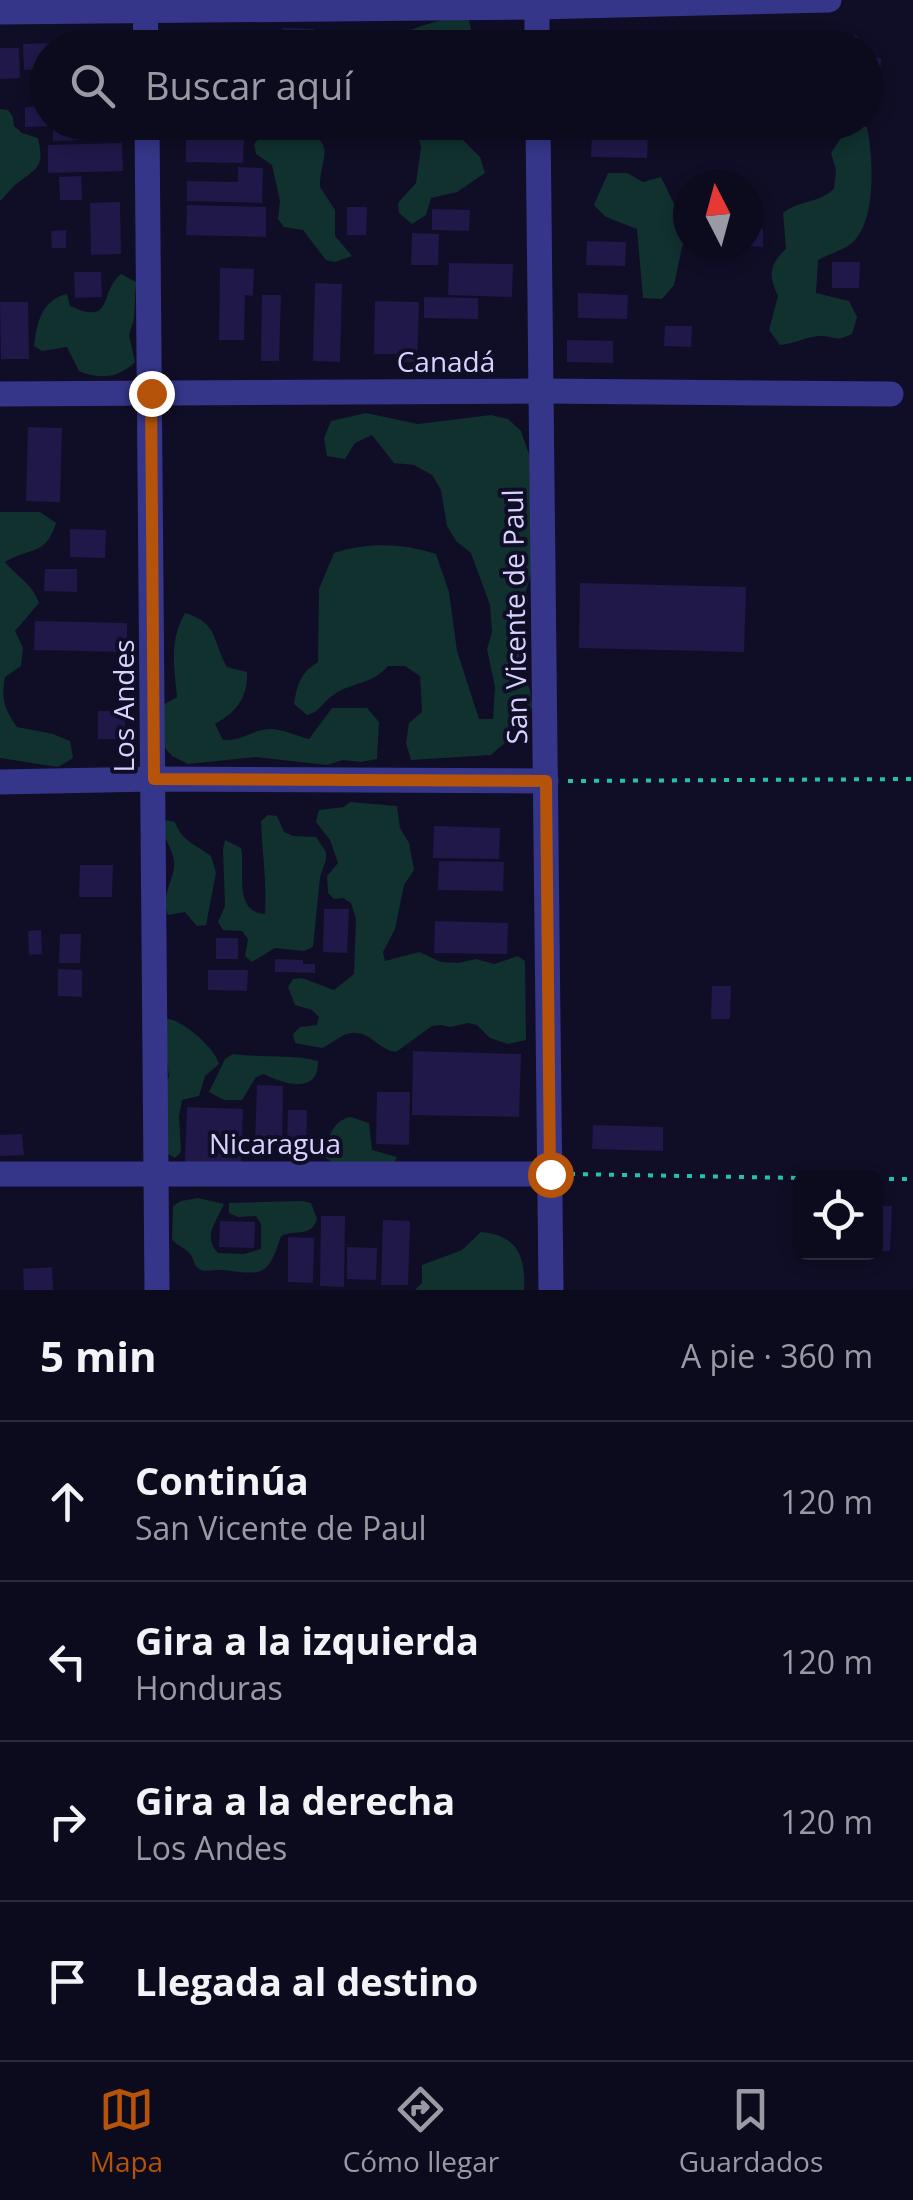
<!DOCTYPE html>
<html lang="es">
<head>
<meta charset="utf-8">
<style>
	:root { --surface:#0c0a1d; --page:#1a182a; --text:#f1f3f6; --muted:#9a9aa4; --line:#2c2b3b; --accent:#b45309 }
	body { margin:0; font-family:"Open Sans",sans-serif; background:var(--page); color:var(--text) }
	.controls { position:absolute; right:30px; bottom:30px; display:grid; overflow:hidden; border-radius:15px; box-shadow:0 5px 15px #0003 }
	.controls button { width:90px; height:90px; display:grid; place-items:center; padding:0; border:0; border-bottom:2px solid var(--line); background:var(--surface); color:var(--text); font:50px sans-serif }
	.compass { position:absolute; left:673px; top:170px; width:90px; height:90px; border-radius:50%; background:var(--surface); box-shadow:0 5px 15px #0003; rotate:354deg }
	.stop { position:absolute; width:30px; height:30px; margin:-22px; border:8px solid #b45309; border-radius:50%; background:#fff }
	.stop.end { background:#b45309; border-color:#fff; box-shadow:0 2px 10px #0008 }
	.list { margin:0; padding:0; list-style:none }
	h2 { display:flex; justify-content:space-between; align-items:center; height:130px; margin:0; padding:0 40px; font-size:42px }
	h2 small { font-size:32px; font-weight:400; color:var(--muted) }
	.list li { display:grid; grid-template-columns:65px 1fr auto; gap:30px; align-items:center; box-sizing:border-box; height:160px; padding:0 40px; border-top:2px solid var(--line) }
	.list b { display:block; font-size:38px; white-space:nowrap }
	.list p { margin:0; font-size:32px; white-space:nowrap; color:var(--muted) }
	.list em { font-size:32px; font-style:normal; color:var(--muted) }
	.icon { flex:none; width:55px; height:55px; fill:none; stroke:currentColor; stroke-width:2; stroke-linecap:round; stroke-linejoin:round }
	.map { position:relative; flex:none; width:913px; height:1290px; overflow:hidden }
	.search { position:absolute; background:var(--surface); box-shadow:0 5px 15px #0003; left:30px; right:30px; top:30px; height:110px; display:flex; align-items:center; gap:25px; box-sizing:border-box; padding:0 35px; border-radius:55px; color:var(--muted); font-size:38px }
	.sheet { height:770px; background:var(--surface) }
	nav { display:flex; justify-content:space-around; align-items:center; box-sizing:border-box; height:140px; border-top:2px solid var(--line); background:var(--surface); font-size:28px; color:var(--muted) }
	nav a { display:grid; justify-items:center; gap:5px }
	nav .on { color:var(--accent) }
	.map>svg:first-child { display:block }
	.green { fill:#10312e }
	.building { fill:#1f1849 }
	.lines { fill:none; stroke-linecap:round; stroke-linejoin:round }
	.path { stroke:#26c0af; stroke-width:4; stroke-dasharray:5 8; stroke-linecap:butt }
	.minor { stroke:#353689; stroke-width:25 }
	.tertiary { stroke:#353689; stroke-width:25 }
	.route { stroke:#b45309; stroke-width:12 }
	.labels { text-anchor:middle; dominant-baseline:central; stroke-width:8; stroke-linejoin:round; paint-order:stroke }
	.street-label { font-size:28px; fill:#d6d3ff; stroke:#100d27 }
</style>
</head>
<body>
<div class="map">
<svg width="913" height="1290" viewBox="0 0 913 1290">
	<rect width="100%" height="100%" fill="#100d27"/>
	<g class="green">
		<path d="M461,16L469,20L471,29L464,36L436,38L430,47H400C401,40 400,37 406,33C413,27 451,17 461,16Z"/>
		<path d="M0,109L8,110L13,117L14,126L22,133L38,138C44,166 40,166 19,182C11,187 7,195 0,201Z"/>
		<path d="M414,123H462L461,138L480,157L485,173L457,192L431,198L426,215L412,224L399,213L398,203L416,183L421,147Z"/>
		<path d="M851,123L867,127C873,156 877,219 853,242C845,250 828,254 818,260L816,293L849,301L857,317L852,334C834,342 838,337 820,336C809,336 793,344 780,345L769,330L778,296C768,275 769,265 786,249L783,213C802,199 817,204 834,189L836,170L831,153Z"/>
		<path d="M300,130C340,143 319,158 320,187L335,210V236L352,256L335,262L326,260L303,230L284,227L278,219L280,201L272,165L256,154L254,145C263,128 283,135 300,130Z"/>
		<path d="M608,173H627L643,182L661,177L676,208L688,219V238L682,247L674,285L662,299L643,298L637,229L606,217L594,205Z"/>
		<path d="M121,274L136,282L134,319L129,335L135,362C119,378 100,380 79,371L67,347L42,351L34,346C37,323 41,300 67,294L70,306C115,326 98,293 121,274Z"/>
		<path d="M366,413L418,424L491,415L508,419L521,431L532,463L533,568L516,622L521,674L530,689L532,707L526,724L491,755L411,760L406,743L409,723L422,712L420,676L405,666H388C369,687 351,681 332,696C322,703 320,712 307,715L294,704C297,685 301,672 318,662L319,589L334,553C367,542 403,543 436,554L449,592L457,651L479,719H493L495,687L487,649L492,632L490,605L471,553L456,541L447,526L441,490L432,475L414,465L394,463L372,435L355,443L345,459L327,456L324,438L331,421Z"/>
		<path d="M0,512H40L56,523C46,556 30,547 5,562C18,578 32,583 39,603L15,631L23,648L21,666L5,677C1,698 4,709 17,727L53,734L70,741L73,758L58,767L0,758Z"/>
		<path d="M185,613C219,623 212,641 227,667L247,672C248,697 237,712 215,724L223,740C245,741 251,730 270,729C282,729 297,736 309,739L332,708H367L379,722L377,759L361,762L343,760L327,765L256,757L188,764L172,756L161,743V706L177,697C174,666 169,641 185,613Z"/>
		<path d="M350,802L397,806L400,828L409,843L414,870L404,885L395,929L383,952L385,961L419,952L441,962L458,963L476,959L494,964L518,956L525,961L526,1040L508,1044L490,1038L477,1025L468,1023L450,1027L441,1025L432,1026L396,1052C379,1050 369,1030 351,1033C341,1034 332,1044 322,1048L295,1043L293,1034L300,1027L317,1025L319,1017L312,1010L295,1005L288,987L293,979L302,978L334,990L354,974L356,919L351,903L343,898L334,899L328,893L327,876L338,863L330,840L316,822L319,810L344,807Z"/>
		<path d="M268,815L277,816L284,832L293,836L316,837L326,852V860L320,877L313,947L304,951L275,948L252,962L245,956L248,939L242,931L223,930L218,922L225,906L223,849L225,840L241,848C246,869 232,912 265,914C267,883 262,851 261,821Z"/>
		<path d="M166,820L175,822C182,842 197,845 211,856L216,873L206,925L197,926L185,912L168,915C161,896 172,884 174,867C176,854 165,841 162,828Z"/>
		<path d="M167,1019C182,1019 216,1049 219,1064L205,1076L199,1096L182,1100L179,1116L181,1152L175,1158L168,1154L163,1085L169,1077L163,1027Z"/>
		<path d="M233,1054C260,1058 292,1054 318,1061C319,1095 284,1084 263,1074L256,1077L242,1100H224L209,1092L225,1059Z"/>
		<path d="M351,1117L369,1123L372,1150L397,1157L393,1165L333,1163L326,1158C324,1141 334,1119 351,1117Z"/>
		<path d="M198,1198L224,1204C217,1221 202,1236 218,1253L244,1254L261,1249V1224L256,1216L238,1217L229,1213V1203L302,1201L311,1203L317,1219C311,1238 295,1229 281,1236C268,1277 263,1275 223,1270C215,1269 206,1273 199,1269C193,1265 195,1261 191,1255C186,1248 178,1246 172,1240L173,1206L181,1201Z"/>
		<path d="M481,1232C517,1235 526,1256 524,1290H415L422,1283V1265L462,1250Z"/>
	</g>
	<g class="building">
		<path d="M283,28L314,29L313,48H283Z"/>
		<path d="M221,34L255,35L254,48H220Z"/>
		<path d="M834,35L857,36L856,48H834Z"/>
		<path d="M567,37L616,38V48H567Z"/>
		<path d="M793,39L827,40V48H792Z"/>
		<path d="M78,42V48H48V69L24,70L23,44Z"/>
		<path d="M0,48H19L20,78L0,79Z"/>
		<path d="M866,57L881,58L880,81L866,80Z"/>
		<path d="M48,106V122H108L109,139L53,141V126L25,127V107Z"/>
		<path d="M569,122H612V134H630V122H664V134L648,133L647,158L591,157L592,133H568Z"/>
		<path d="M468,126H505V135L468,134Z"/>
		<path d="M186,136L244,137L243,163L186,162Z"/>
		<path d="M122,143L123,171L48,173V145Z"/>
		<path d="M238,167L263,168L262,203L187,201V181L238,182Z"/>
		<path d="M81,176L82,200H60L59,177Z"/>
		<path d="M120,202L121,254L91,255L90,203Z"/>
		<path d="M187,205L266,207V237L186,235Z"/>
		<path d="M347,207H367L366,235H347Z"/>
		<path d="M432,209L470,210L469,231L432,230Z"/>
		<path d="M748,229H763V247L748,246Z"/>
		<path d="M66,230V248H52L51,231Z"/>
		<path d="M412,233L439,234L438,265H411Z"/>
		<path d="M587,241L626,242L625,266L586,265Z"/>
		<path d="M832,262H860L859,288H832Z"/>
		<path d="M449,263L513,264L512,297L448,295Z"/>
		<path d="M220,268L254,269L253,296L245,295L244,340H219Z"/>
		<path d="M74,272H101L102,297L75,298Z"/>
		<path d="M315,283L342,284L340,362L313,361Z"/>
		<path d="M578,293L628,295L627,319L578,318Z"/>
		<path d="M262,295H281L279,361H261Z"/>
		<path d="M424,297L478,298V319L424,318Z"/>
		<path d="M375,301L419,302L417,362H402V354H374Z"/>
		<path d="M0,302H28L29,359H1Z"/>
		<path d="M665,326H692L691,347L664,346Z"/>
		<path d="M567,340L613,341V363L567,362Z"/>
		<path d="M28,427L62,428L60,502L26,501Z"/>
		<path d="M70,529L106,530L105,558L70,557Z"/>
		<path d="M45,569H77V592L44,591Z"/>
		<path d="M580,583L746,587L744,652L579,648Z"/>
		<path d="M35,621L127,623V652L34,650Z"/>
		<rect x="98" y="711" width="27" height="28"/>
		<path d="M434,826L500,828L499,859L433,858Z"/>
		<path d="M439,861L504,862L503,891L438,890Z"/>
		<path d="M80,865H113L112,897H79Z"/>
		<path d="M324,909H349L347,953L323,952Z"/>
		<path d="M435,921L508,923L507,954L434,953Z"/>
		<path d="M41,930L42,954L29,955L28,931Z"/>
		<path d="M60,934H81L80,963H59Z"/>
		<rect x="216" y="938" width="22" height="21"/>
		<path d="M275,959L303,960V964H315V973L275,972Z"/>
		<path d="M58,969L82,970V997L58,996Z"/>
		<path d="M208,970H248L247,991L208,990Z"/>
		<path d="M712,986H731L730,1019H711Z"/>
		<path d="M413,1051L521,1054L519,1117L412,1115Z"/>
		<path d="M257,1085L283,1086L282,1144L255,1143Z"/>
		<path d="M377,1092H410L409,1145L376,1144Z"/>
		<path d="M187,1107L243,1109L241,1163L185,1162Z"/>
		<path d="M288,1110H307L306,1150H287Z"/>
		<path d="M593,1125L663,1127V1151L592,1149Z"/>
		<path d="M22,1134L24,1155L0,1156V1135Z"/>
		<path d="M876,1206H892L890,1251H876Z"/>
		<path d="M321,1216H345L344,1287L320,1286Z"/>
		<path d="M383,1220L410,1221L408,1285H381Z"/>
		<path d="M220,1221L255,1222L254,1248L219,1247Z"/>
		<path d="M288,1237L314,1238L313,1283L288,1282Z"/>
		<path d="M347,1247L377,1248L376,1280L347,1279Z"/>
		<path d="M52,1267L53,1290H24L23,1269Z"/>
	</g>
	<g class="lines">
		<g class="path">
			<path d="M568,781L913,779"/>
			<path d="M570,1174L800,1178"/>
			<path d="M876,1179H913"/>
		</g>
		<g class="minor">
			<path d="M145,0L146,48"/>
			<path d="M0,12L537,7L829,0"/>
			<path d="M147,122L157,1290"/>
			<path d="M0,394L541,391L891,394"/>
			<path d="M0,782L154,779L546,781"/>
			<path d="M0,1174H550"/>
		</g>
		<g class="tertiary">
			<path d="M537,0V48"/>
			<path d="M538,122L551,1290"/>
		</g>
	</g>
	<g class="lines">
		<path class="route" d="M151,393L154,779L546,781L550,1174"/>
	</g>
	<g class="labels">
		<g class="street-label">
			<text x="446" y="361">Canadá</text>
			<text transform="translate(514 617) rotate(-91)">San Vicente de Paul</text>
			<text transform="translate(123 706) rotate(-90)">Los Andes</text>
			<text x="275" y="1143">Nicaragua</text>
		</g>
	</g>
</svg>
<div class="controls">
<button><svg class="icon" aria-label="locate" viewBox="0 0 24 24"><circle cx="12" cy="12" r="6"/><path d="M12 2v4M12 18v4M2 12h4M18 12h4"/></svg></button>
</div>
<svg class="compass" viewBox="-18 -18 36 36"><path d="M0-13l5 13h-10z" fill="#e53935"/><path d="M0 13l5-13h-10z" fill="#9a9aa4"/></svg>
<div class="stop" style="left:550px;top:1174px"></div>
<div class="stop end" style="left:151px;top:393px"></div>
<div class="search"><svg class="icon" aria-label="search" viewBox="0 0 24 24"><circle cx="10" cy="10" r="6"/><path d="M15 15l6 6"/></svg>Buscar aquí</div>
</div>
<section class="sheet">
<h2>5 min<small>A pie · 360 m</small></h2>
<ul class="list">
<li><svg class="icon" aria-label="ahead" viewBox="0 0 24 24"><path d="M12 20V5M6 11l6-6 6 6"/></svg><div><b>Continúa</b><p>San Vicente de Paul</p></div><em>120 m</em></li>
<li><svg class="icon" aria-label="left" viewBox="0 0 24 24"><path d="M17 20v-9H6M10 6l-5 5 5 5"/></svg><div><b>Gira a la izquierda</b><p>Honduras</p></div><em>120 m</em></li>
<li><svg class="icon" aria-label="right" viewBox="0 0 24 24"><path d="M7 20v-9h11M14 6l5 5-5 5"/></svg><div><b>Gira a la derecha</b><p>Los Andes</p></div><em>120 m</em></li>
<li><svg class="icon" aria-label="arrive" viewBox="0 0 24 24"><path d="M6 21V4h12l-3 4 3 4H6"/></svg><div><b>Llegada al destino</b></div></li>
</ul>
</section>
<nav>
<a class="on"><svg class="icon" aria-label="map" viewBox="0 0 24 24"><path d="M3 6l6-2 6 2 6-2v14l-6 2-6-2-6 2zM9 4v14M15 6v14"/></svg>Mapa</a>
<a><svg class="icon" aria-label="directions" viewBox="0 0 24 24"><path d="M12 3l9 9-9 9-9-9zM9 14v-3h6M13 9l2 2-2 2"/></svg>Cómo llegar</a>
<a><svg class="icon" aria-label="saved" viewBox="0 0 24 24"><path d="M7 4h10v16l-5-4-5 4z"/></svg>Guardados</a>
</nav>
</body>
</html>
